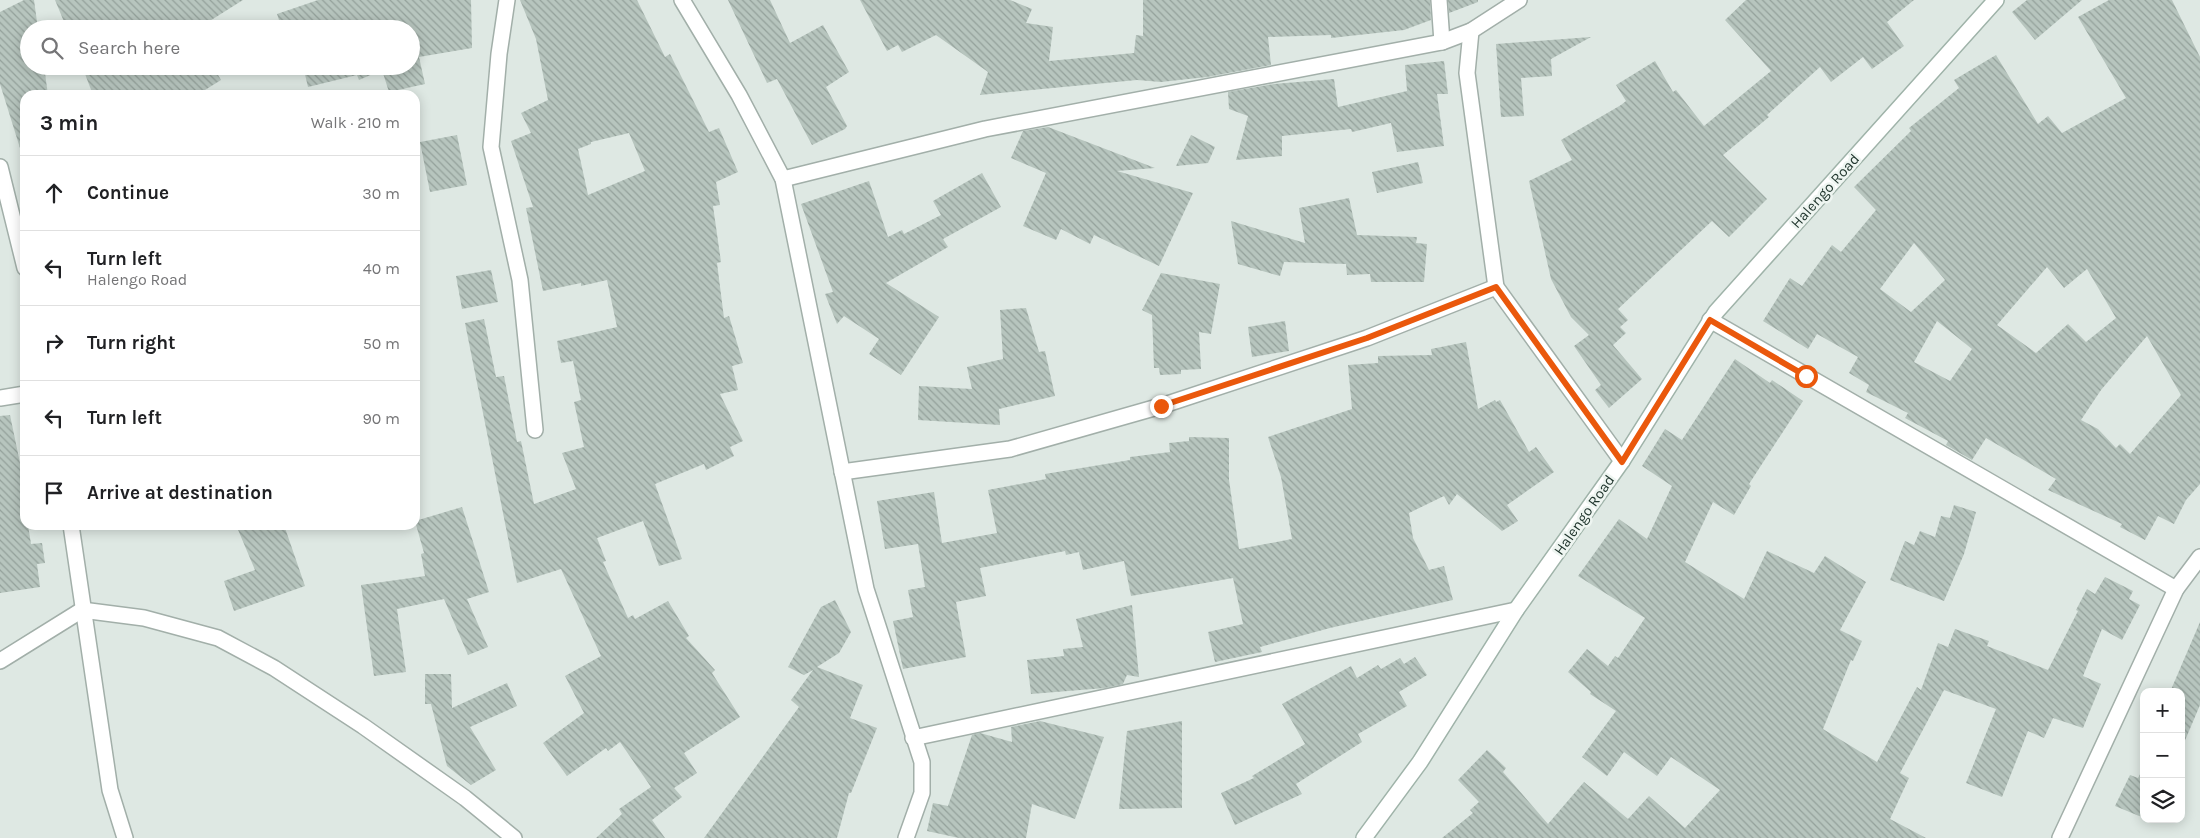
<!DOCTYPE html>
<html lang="en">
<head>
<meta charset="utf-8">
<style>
	:root { --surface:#fff; --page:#f2f2f2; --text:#202124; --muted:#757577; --line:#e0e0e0 }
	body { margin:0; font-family:Karla,sans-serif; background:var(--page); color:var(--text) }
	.controls { position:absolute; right:15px; bottom:15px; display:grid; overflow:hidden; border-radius:10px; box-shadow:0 2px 12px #0003 }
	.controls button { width:45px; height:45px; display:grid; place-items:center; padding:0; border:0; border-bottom:1px solid var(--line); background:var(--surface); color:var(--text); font:25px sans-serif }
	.stop { position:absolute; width:15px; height:15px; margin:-11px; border:4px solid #ea580c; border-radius:50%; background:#fff }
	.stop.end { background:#ea580c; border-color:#fff; box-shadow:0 1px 5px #0008 }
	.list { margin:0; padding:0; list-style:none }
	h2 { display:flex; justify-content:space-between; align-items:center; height:65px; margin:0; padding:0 20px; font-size:21px }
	h2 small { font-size:16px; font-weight:400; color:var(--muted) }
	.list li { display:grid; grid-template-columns:32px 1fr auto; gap:15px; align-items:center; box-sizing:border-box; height:75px; padding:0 20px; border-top:1px solid var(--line) }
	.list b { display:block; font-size:19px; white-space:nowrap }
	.list p { margin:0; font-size:16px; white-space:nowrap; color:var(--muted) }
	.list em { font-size:16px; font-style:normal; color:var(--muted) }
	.icon { flex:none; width:28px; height:28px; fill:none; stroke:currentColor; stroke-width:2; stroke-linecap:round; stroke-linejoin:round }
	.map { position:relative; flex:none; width:2200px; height:838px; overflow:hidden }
	.search { position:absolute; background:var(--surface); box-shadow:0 2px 12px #0003; left:20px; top:20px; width:400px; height:55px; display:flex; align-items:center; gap:12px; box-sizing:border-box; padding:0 18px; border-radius:28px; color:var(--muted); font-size:19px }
	.panel { position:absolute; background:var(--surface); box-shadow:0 2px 12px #0003; left:20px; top:90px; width:400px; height:440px; border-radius:15px }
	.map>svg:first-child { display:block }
	.building { fill:url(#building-back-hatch); fill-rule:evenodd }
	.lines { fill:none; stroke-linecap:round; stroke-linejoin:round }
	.street-casing { stroke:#a2afa9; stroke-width:18 }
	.secondary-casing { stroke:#9fb3a9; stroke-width:18 }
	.street { stroke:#fff; stroke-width:15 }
	.secondary { stroke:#fff; stroke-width:15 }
	.route { stroke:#ea580c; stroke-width:6 }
	.labels { text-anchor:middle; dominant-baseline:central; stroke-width:5; stroke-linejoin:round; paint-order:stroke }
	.street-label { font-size:15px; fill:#21362e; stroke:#eef5f1 }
</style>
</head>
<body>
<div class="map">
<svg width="2200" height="838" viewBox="0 0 2200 838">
	<defs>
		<pattern id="building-back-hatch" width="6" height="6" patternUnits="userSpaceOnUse" patternTransform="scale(1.25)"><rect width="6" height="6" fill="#b7c5be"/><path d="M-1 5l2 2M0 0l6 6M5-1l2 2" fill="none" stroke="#94a19b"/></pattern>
	</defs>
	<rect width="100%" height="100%" fill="#dee8e3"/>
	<g class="building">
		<path d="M24,0H34L38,29H29V66H44L48,95H25V147L20,148L0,84V12Z"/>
		<path d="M55,0H243L197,29H67Z"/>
		<path d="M318,0H471L472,48L419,57L425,84L389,92L382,70L359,80L357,75L308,87L303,66L296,69L295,66H411V29H282L277,14Z"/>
		<path d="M520,0H637L665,57L670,54L709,132L719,128L738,172L716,182L720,205L713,206L721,262L717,263L724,318L729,316L743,363L732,366L738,390L720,394L743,441L730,447L734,456L706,470L704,464L655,484L682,559L659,566L643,521L597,538L606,561L603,562L628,618L633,615L635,619L668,601L689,636L686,638L715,670L712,673L740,717L684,753L697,773L674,788L682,797L652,820L665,838H596L622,814L619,809L651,787L620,742L608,751L606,748L567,776L543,743L584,713L565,676L601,656L561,569L517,583L465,323L484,319L496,377L504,376L517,442L521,441L534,504L576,489L562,453L584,447L574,402L581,400L573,361L561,363L557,341L617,327L607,280L581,286V283L543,291L526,208L533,207L511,141L531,133L521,113L548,100L536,39ZM629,133L645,171L588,195L578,149L591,144V142Z"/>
		<path d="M728,0H770L790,43L823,25L849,72L826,87L847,126L845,129L812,145L777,79L767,83Z"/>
		<path d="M860,0H1010L1032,9L1026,23L1053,27L1049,61L1134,53L1136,35L1143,36V0H1430L1431,20L1404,30L1331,38V35L1268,37L1271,65L1207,77L1161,82L1137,80L980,95L988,72L936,35L902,52L898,45L887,51Z"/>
		<path d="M1448,0H1478V2L1449,13Z"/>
		<path d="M1746,0H1914L1887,22L1904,46L1872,69L1863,57L1831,82L1820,67L1767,115L1769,117L1723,155L1767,199L1729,237L1712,221L1618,309L1628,320L1620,327L1626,333L1613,345L1642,379L1609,408L1595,390L1601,385L1574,346L1589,335L1571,317L1551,279L1529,181L1572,160L1561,140L1621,105L1626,101L1616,85L1655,61L1673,92L1676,90L1704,126L1771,71L1725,20Z"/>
		<path d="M2027,0H2082L2035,40L2012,12Z"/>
		<path d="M2109,0H2172L2200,57V484L2186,500L2174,524L2158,516L2145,540L2120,527L2122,524L2048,490L2056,479L1986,438L1972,460L1946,445L1948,441L1905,418L1908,413L1866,392L1869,385L1849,373L1858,357L1817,334L1808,349L1763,321L1790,278L1802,286L1832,245L1841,252L1876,210L1854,187L1911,131L1909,128L1959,88L1954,80L1996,55L2038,124L2048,116L2062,133L2126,98L2078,17ZM1914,243L1945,280L1911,312L1880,289ZM2047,267L2064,288L2087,269L2116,318L2086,342L2068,324L2036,353L1997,325ZM1937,321L1972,349L1950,381L1914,362ZM2147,336L2181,395L2130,454L2120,444L2116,448L2098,429L2081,420L2101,390Z"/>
		<path d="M1591,37L1551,59L1552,76L1521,78L1524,116L1501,117L1496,44Z"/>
		<path d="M1444,61L1448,94H1437L1444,146L1397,152L1391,123L1352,132L1351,129L1282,136V156L1236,160L1248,116L1229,109L1228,92L1274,84L1334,79L1338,107L1407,91L1405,65Z"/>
		<path d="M82,66H213L221,80L197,95H93Z"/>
		<path d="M1048,127L1155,168L1117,171L1193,193L1159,266L1094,235L1090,244L1061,229L1056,240L1023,226L1046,173L1011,158L1023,131Z"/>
		<path d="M457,135L467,185L430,192L420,142Z"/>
		<path d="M1191,135L1215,147L1208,163L1176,166Z"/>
		<path d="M1418,162L1423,183L1377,193L1372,172Z"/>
		<path d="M982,173L1001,207L943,239L948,247L886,283L939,317L901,375L869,354L879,339L844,316L837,324L825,294L833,292L801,204L869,181L888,237L902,230L904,234L941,215L933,201Z"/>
		<path d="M1349,198L1357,235L1417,237L1416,243L1427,244L1424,282H1371L1370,274L1347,275L1346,264L1284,262L1280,276L1238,264L1231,221L1305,243L1299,208Z"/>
		<path d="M491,270L498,302L462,309L456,276Z"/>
		<path d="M1161,273L1220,284L1211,334L1199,332L1201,369L1181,370V374L1160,375L1159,368H1154L1152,315L1142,310Z"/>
		<path d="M1026,308L1039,352L1045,351L1055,396L999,409L1000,425L918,420L919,386L972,389L967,367L1003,359L1000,310Z"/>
		<path d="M1285,321L1289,351L1252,357L1248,327Z"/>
		<path d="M1466,342L1478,409L1495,400L1496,402L1500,400L1529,452L1536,447L1554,472L1507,505L1518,521L1502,531L1457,494L1449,505L1444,496L1409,513L1413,538L1429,570L1444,566L1453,600L1330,628L1260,647L1262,652L1215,662L1208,632L1243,624L1233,578L1131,596L1124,561L1083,570L1079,552L1066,555L1065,551L980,568L986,596L956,602L966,657L903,669L893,621L913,617L908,590L925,587L918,544L885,549L877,501L934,492L942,543L997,533L988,490L1046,479L1045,474L1130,460V457L1170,452L1169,443L1189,441V437L1229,438V480L1239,549L1292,539L1281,477L1268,437L1352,409L1348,365L1378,363V356L1432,355L1431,349Z"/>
		<path d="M1735,359L1770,383L1772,380L1803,401L1749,484L1751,486L1734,515L1713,502L1685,562L1744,599L1767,551L1814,573L1825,556L1866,582L1840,630L1862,641L1853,661L1851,660L1823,729L1877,762L1917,687L1921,690L1938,643L1948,647L1955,629L1989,641L1987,646L2048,670L2078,611L2076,610L2087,589L2095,594L2105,577L2133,591L2129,599L2140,605L2122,640L2102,629L2083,676L2101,684L2083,728L2053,718L2044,738L2028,731L2002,797L1966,783L1996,709L1944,690L1900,773L1909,778L1890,819L1926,838H1442L1473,813L1470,810L1479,802L1458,780L1487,750L1506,768L1503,772L1548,824L1584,782L1628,819L1649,796L1685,828L1720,790L1671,757L1657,776L1624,752L1607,776L1582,757L1616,711L1590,694L1591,692L1568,672L1587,649L1608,666L1615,656L1618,658L1645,618L1578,576L1619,519L1647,539L1672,486L1642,466L1665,429L1682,440Z"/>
		<path d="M10,415L25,487V525H28L31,544L42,543L45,563L37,564L40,587L0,593V416Z"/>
		<path d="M1954,505L1976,512L1964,554L1944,601L1890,580L1905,541L1914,545L1920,531L1935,537L1941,516L1950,518Z"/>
		<path d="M462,507L489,592L467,599L488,647L468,655L444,599L397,609L406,672L374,676L361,585L425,576L421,554L424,553L415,521Z"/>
		<path d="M236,525H284L305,586L234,611L224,581L255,570Z"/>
		<path d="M835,600L851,632L839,653L817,667L863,685L850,718L877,728L851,793H849L837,838H704L799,707L791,700L813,670L804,675L788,667L821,607Z"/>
		<path d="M1132,605L1139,677L1127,675L1123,684L1105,688L1031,694L1027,660L1064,656L1063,649L1083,647L1076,619Z"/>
		<path d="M2200,622V705L2181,750V692H2170Z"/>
		<path d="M1415,657L1427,675L1399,692L1407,706L1358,734L1362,742L1296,784L1302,794L1235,825L1221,793L1254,778L1252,776L1305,744L1282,704L1351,666L1357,678L1378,665L1381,669L1400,658L1404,664Z"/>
		<path d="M425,674H451L452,708L507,683L517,706L470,727L496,770L471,785L447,766L431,704H425Z"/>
		<path d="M1040,721L1104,737L1075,819L1032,804L1026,838H959L927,831L933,803L948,806L972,735L980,733L1012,742L1011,727Z"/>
		<path d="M1182,721V808L1119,809L1127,731Z"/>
		<path d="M2144,767V818L2115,806L2130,775L2138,778Z"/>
	</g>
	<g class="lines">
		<defs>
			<g id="street">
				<path d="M507,0L499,54L491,147L520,280L535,430"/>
				<path d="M682,0L739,95L783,179L866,589L922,762V793L906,838"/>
				<path d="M1439,0L1442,42"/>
				<path d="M1471,31L1467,73L1496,287L1622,461"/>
				<path d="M0,167L25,268"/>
				<path d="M783,179L985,129L1442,42L1471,31L1519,0"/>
				<path d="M1710,320L2176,589"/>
				<path d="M0,398L25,394"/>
				<path d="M842,472L1010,449L1161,406L1367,338L1496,287"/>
				<path d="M71,525L110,790L125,838"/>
				<path d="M0,661L82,610L144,618L218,638L274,668L363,726L465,798L514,838"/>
				<path d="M913,738L1516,610"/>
				<path d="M2060,838L2176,589L2200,557"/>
			</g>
			<path id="secondary" d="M1364,838L1420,762L1516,610L1622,461L1716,312L1996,0"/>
		</defs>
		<use href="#street" class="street-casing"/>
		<use href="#secondary" class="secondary-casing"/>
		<use href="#street" class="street"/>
		<use href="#secondary" class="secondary"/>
	</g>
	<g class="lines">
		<path class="route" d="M1161,406L1367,338L1496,287L1622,462L1710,320L1806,376"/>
	</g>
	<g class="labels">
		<g class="street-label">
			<text transform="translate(1825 191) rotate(-48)">Halengo Road</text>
			<text transform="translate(1584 515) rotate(-55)">Halengo Road</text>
		</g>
	</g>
</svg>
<div class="controls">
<button>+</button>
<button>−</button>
<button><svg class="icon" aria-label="layers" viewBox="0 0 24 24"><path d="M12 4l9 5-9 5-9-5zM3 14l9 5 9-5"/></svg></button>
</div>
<div class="stop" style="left:1806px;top:376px"></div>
<div class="stop end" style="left:1161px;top:406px"></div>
<div class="search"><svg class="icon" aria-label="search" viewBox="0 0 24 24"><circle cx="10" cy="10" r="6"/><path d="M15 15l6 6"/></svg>Search here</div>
<section class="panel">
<h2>3 min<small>Walk · 210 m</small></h2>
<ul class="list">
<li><svg class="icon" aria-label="ahead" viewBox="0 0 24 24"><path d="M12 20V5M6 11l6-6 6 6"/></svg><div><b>Continue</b></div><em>30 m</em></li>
<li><svg class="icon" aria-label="left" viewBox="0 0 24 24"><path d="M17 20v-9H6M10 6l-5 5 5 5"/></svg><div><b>Turn left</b><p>Halengo Road</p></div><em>40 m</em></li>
<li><svg class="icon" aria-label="right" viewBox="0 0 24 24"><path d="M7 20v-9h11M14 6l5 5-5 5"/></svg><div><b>Turn right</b></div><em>50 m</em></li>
<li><svg class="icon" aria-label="left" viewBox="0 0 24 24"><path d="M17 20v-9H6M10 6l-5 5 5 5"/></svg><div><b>Turn left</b></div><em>90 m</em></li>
<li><svg class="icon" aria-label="arrive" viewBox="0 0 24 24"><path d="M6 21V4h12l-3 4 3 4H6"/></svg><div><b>Arrive at destination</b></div></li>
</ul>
</section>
</div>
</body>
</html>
